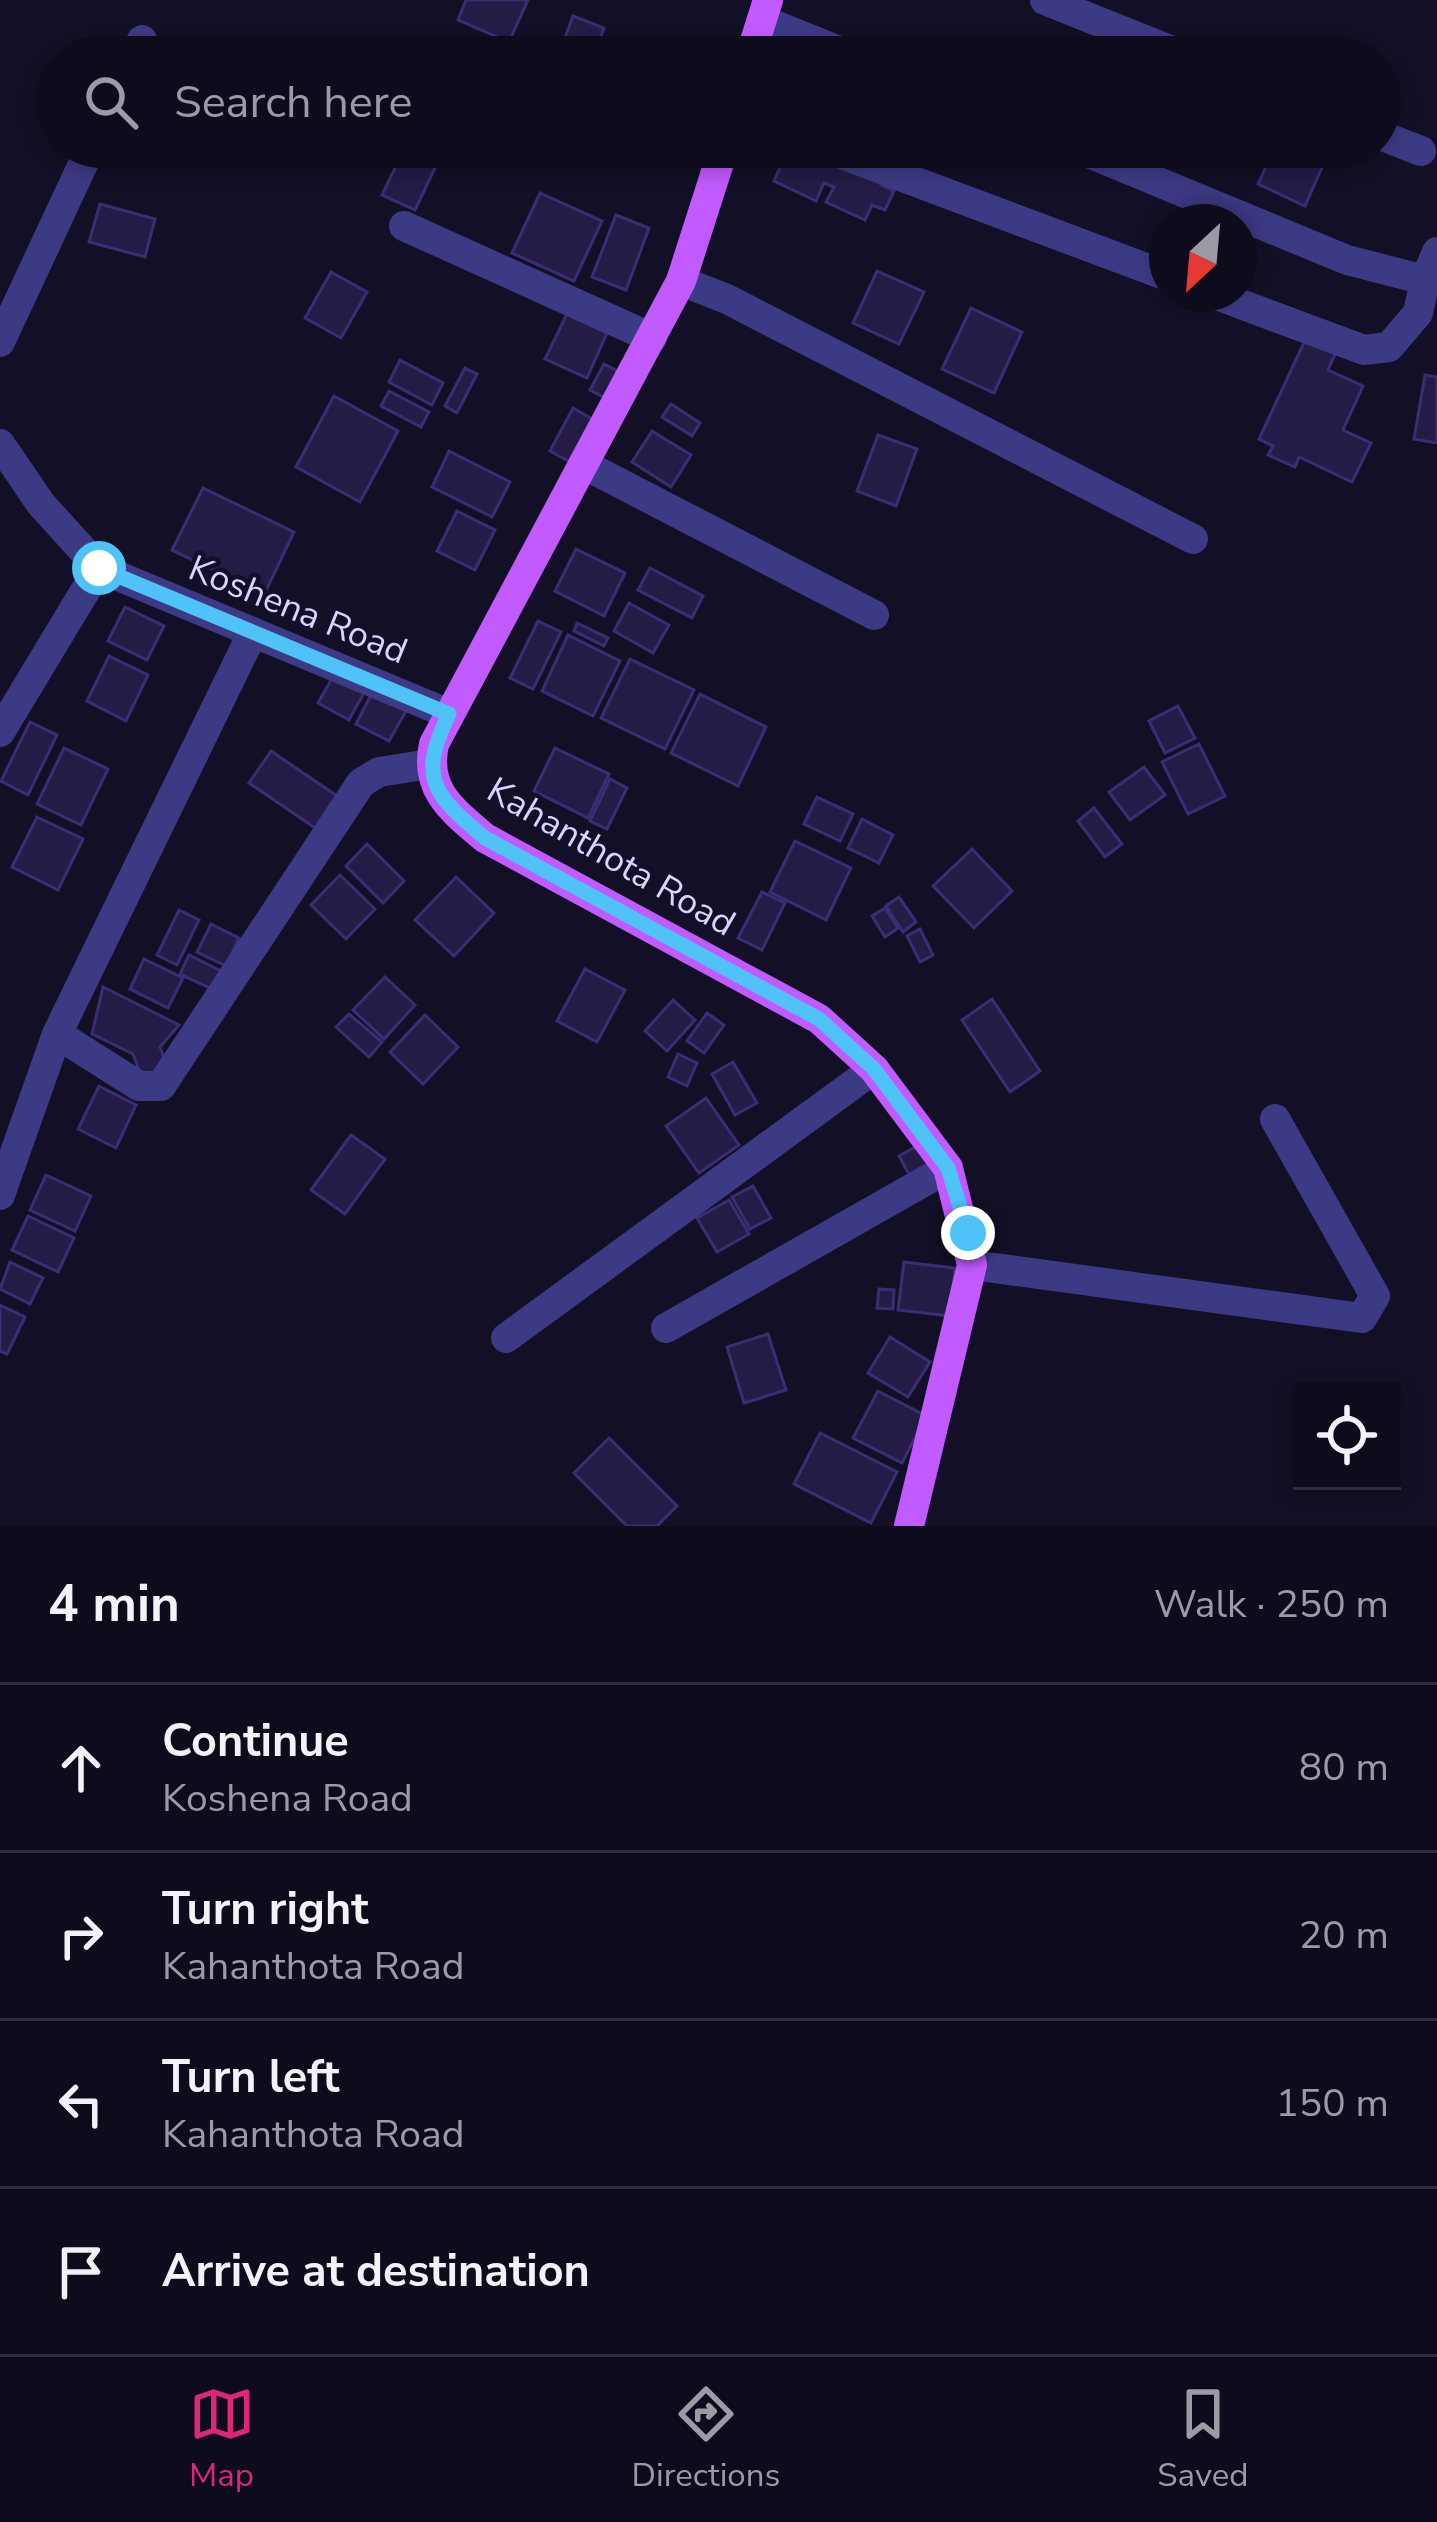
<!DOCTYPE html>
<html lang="en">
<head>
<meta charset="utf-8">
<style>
	:root { --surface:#0e0b1c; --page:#171425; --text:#f1f3f6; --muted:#9b9ba3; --line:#2e2b3b; --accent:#db2777 }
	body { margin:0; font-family:"Nunito Sans",sans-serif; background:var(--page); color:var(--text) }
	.controls { position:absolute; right:36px; bottom:36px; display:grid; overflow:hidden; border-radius:0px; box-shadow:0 6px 18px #0003 }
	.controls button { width:108px; height:108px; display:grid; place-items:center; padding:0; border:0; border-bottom:3px solid var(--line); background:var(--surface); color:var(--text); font:60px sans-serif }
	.compass { position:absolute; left:1149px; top:204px; width:108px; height:108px; border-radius:50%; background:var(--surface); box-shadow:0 6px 18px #0003; rotate:206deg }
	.stop { position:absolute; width:36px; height:36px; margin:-27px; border:9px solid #4fc3f7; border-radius:50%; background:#fff }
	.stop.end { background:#4fc3f7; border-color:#fff; box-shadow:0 3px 12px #0008 }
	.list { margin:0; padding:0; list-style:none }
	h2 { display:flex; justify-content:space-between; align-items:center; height:156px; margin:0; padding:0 48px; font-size:51px }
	h2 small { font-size:39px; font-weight:400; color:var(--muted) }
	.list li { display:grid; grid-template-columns:78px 1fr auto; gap:36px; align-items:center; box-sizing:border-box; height:168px; padding:0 48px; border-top:3px solid var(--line) }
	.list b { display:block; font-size:45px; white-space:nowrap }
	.list p { margin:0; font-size:39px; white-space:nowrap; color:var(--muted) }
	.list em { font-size:39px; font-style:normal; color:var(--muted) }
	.icon { flex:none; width:66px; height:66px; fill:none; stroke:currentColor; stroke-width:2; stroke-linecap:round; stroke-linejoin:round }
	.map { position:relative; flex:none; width:1437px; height:1526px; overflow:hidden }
	.search { position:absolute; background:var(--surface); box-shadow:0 6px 18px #0003; left:36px; right:36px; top:36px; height:132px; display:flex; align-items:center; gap:30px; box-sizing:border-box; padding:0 42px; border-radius:66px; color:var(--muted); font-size:45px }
	.sheet { height:828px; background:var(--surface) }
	nav { display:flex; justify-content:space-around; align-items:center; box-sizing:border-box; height:168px; border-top:3px solid var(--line); background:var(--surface); font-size:33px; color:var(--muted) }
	nav a { display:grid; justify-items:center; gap:6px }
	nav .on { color:var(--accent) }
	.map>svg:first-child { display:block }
	.building { fill:#241b47; stroke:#3b2d73; stroke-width:3 }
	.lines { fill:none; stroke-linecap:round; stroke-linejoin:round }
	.minor { stroke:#3d3a85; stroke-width:30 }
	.major { stroke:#c25bff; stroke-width:30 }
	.route { stroke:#4fc3f7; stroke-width:15 }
	.labels { text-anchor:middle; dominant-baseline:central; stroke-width:9; stroke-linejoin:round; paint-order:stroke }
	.street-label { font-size:36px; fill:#d9d4ff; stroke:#130f26 }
</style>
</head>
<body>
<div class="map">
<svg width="1437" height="1526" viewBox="0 0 1437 1526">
	<rect width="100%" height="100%" fill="#130f26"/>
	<g class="building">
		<path d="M466,0H528L509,42L458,20Z"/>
		<path d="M573,16L604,28L593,57H558Z"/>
		<path d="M405,147H445L415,210L382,195Z"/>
		<path d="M612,147H652L647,162L611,151Z"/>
		<path d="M658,147H679L673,165L654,159Z"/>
		<path d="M789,147L885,178L881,185L894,191L885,210L872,205L865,220L826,202L834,187L824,183L816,201L774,181Z"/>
		<path d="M1275,147H1331L1305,206L1258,184Z"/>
		<path d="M540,193L602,221L574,281L512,253Z"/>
		<path d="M100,204L155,219L145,257L89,242Z"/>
		<path d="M616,215L649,228L626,290L592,277Z"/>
		<path d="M877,271L924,292L899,344L853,323Z"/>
		<path d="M331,272L367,292L341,338L305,318Z"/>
		<path d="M971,308L1022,332L994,393L942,369Z"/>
		<path d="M567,314L607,333L587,378L545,359Z"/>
		<path d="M1307,336L1337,350L1328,370L1363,386L1343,430L1371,443L1352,482L1299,457L1295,467L1268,455L1273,446L1259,439Z"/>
		<path d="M400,360L443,383L432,405L389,382Z"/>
		<path d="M604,364L627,376L613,402L590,390Z"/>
		<path d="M465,368L477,374L457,413L445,406Z"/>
		<path d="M1425,375L1437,377V443L1414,439Z"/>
		<path d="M389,391L429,412L421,427L381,406Z"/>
		<path d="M334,396L398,431L360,502L296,467Z"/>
		<path d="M671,404L700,423L692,436L662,417Z"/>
		<path d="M573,408L594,420L570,462L550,451Z"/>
		<path d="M652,431L691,455L671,487L632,462Z"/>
		<path d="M878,435L917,449L896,506L857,491Z"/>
		<path d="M449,451L510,482L492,517L432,487Z"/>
		<path d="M203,488L294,532L264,595L172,550Z"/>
		<path d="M457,511L495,530L475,570L437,551Z"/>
		<path d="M576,549L625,573L604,616L555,591Z"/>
		<path d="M650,568L703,596L692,618L638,590Z"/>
		<path d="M629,603L669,625L653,653L614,631Z"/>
		<path d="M125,607L164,626L147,660L108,641Z"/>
		<path d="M538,621L561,632L533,689L510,678Z"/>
		<path d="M577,623L608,638L604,646L574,631Z"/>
		<path d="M568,635L620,661L593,716L542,691Z"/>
		<path d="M109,656L148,675L126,721L87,701Z"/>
		<path d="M630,659L694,690L665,749L601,718Z"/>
		<path d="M334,675L365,691L349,720L318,703Z"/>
		<path d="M372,693L406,711L389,741L356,724Z"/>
		<path d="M700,694L766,727L738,786L671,753Z"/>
		<path d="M1178,706L1195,738L1165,753L1149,721Z"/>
		<path d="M30,722L57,735L28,795L1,781Z"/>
		<path d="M1199,744L1225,796L1188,814L1162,762Z"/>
		<path d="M64,748L108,769L81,825L37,804Z"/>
		<path d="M555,748L609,774L588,818L534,791Z"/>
		<path d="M271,751L340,798L318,830L249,783Z"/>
		<path d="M1144,767L1165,795L1130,820L1109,792Z"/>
		<path d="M610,779L627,788L607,829L590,821Z"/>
		<path d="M817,797L853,814L840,841L804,824Z"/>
		<path d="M1094,808L1122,844L1105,857L1078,821Z"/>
		<path d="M37,817L83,839L58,890L12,867Z"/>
		<path d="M862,819L893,835L879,863L848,848Z"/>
		<path d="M795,841L851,868L826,920L770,892Z"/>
		<path d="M367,844L404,881L383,903L346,866Z"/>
		<path d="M972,849L1012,891L974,928L933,886Z"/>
		<path d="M340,875L375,909L346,939L311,905Z"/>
		<path d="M456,877L494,913L454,956L415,920Z"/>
		<path d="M762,892L785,903L762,950L738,938Z"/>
		<path d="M899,897L916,922L903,932L886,906Z"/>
		<path d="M885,908L898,928L885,937L872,916Z"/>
		<path d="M179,910L199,920L177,965L157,955Z"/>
		<path d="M211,924L239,938L226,966L197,952Z"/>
		<path d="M920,929L933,955L920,962L907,936Z"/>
		<path d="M189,955L221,971L212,989L180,974Z"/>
		<path d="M144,959L183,978L168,1008L130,989Z"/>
		<path d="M585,969L625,990L597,1042L557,1021Z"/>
		<path d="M385,977L415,1005L384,1039L353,1010Z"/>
		<path d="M103,987L179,1025L160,1047L169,1072L143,1081L133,1054L92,1034Z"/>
		<path d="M992,999L1040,1071L1010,1092L962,1020Z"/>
		<path d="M673,1000L695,1020L667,1051L645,1031Z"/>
		<path d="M707,1013L724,1025L704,1053L687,1041Z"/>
		<path d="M349,1014L382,1042L369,1057L336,1027Z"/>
		<path d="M425,1015L458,1047L423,1084L390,1052Z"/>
		<path d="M678,1054L697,1063L687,1086L668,1077Z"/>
		<path d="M733,1062L757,1103L735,1115L712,1074Z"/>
		<path d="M99,1086L136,1105L116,1148L78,1129Z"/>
		<path d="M706,1098L739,1145L699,1173L666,1126Z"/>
		<path d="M351,1135L385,1159L345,1214L311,1190Z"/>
		<path d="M919,1145L932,1166L911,1178L899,1156Z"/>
		<path d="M46,1175L91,1196L75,1231L30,1210Z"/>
		<path d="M753,1186L771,1218L750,1229L732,1197Z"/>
		<path d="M729,1200L749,1234L717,1252L697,1218Z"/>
		<path d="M28,1216L74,1238L58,1272L12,1250Z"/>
		<path d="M10,1262L43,1278L30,1304L0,1289Z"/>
		<path d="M904,1262L955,1268L950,1316L898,1310Z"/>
		<path d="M879,1289L894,1290L893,1309L877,1308Z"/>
		<path d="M0,1305L25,1317L7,1354L0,1351Z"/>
		<path d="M768,1334L786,1390L744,1403L727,1347Z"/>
		<path d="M890,1337L930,1362L908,1397L868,1373Z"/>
		<path d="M878,1391L926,1416L902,1463L853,1438Z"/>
		<path d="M820,1433L897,1472L871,1523L794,1484Z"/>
		<path d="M609,1438L677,1506L657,1526H627L574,1473Z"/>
	</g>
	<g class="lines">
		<g class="minor">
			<path d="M1045,0L1187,57"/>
			<path d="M762,20L854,57"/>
			<path d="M133,57L142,40"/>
			<path d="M1380,135L1421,151"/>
			<path d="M823,147L1167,276"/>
			<path d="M1074,147L1347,260L1425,280L1437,252"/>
			<path d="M404,226L652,338"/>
			<path d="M681,281L727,299L1193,539"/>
			<path d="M1214,294L1364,350L1389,347L1418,313L1425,280"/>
			<path d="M0,342L91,147"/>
			<path d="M0,444L41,504L99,568"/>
			<path d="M583,464L874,615"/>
			<path d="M0,732L99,568L449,714"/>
			<path d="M57,1034L139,1086H161L361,783L379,772L430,764"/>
			<path d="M0,1195L57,1034L253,632"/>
			<path d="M972,1265L1362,1318L1375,1296L1275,1119"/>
			<path d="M666,1328L948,1168"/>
			<path d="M506,1338L874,1069"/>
		</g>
		<g class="major">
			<path d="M750,57L768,0"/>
			<path d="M724,147L681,281L434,744C424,790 452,810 485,838L819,1019L874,1069L948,1168L972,1265L909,1526"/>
		</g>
	</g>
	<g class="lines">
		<path class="route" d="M99,568L449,714C417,779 434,795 485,838L819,1019L874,1069L948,1168L968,1233"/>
	</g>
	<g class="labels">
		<g class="street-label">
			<text transform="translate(298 610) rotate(22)">Koshena Road</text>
			<text transform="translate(611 857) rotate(30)">Kahanthota Road</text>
		</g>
	</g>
</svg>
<div class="controls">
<button><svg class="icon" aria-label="locate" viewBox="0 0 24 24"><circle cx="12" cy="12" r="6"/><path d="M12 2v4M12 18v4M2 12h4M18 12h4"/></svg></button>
</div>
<svg class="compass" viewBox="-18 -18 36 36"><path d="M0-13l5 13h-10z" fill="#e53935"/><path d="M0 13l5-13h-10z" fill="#9b9ba3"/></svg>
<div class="stop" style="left:99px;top:568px"></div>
<div class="stop end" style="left:968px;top:1233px"></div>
<div class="search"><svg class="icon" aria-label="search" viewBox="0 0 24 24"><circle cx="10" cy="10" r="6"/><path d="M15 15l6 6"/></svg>Search here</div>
</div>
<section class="sheet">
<h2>4 min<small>Walk · 250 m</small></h2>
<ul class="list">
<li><svg class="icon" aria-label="ahead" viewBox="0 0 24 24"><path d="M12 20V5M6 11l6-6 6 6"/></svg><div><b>Continue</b><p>Koshena Road</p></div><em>80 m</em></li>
<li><svg class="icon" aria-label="right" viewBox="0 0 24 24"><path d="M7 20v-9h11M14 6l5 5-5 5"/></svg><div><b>Turn right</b><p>Kahanthota Road</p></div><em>20 m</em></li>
<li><svg class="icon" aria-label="left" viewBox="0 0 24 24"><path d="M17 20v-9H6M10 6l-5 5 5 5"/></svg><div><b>Turn left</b><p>Kahanthota Road</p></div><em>150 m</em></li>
<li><svg class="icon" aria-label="arrive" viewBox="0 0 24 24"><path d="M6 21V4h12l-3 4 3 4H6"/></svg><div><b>Arrive at destination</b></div></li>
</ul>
</section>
<nav>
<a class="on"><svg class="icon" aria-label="map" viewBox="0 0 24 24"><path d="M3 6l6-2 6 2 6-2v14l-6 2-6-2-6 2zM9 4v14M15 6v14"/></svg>Map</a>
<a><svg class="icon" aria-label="directions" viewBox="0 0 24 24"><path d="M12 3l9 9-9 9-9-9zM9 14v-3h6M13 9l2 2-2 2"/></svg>Directions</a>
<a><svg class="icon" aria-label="saved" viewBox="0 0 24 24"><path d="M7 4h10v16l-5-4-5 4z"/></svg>Saved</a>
</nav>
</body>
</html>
